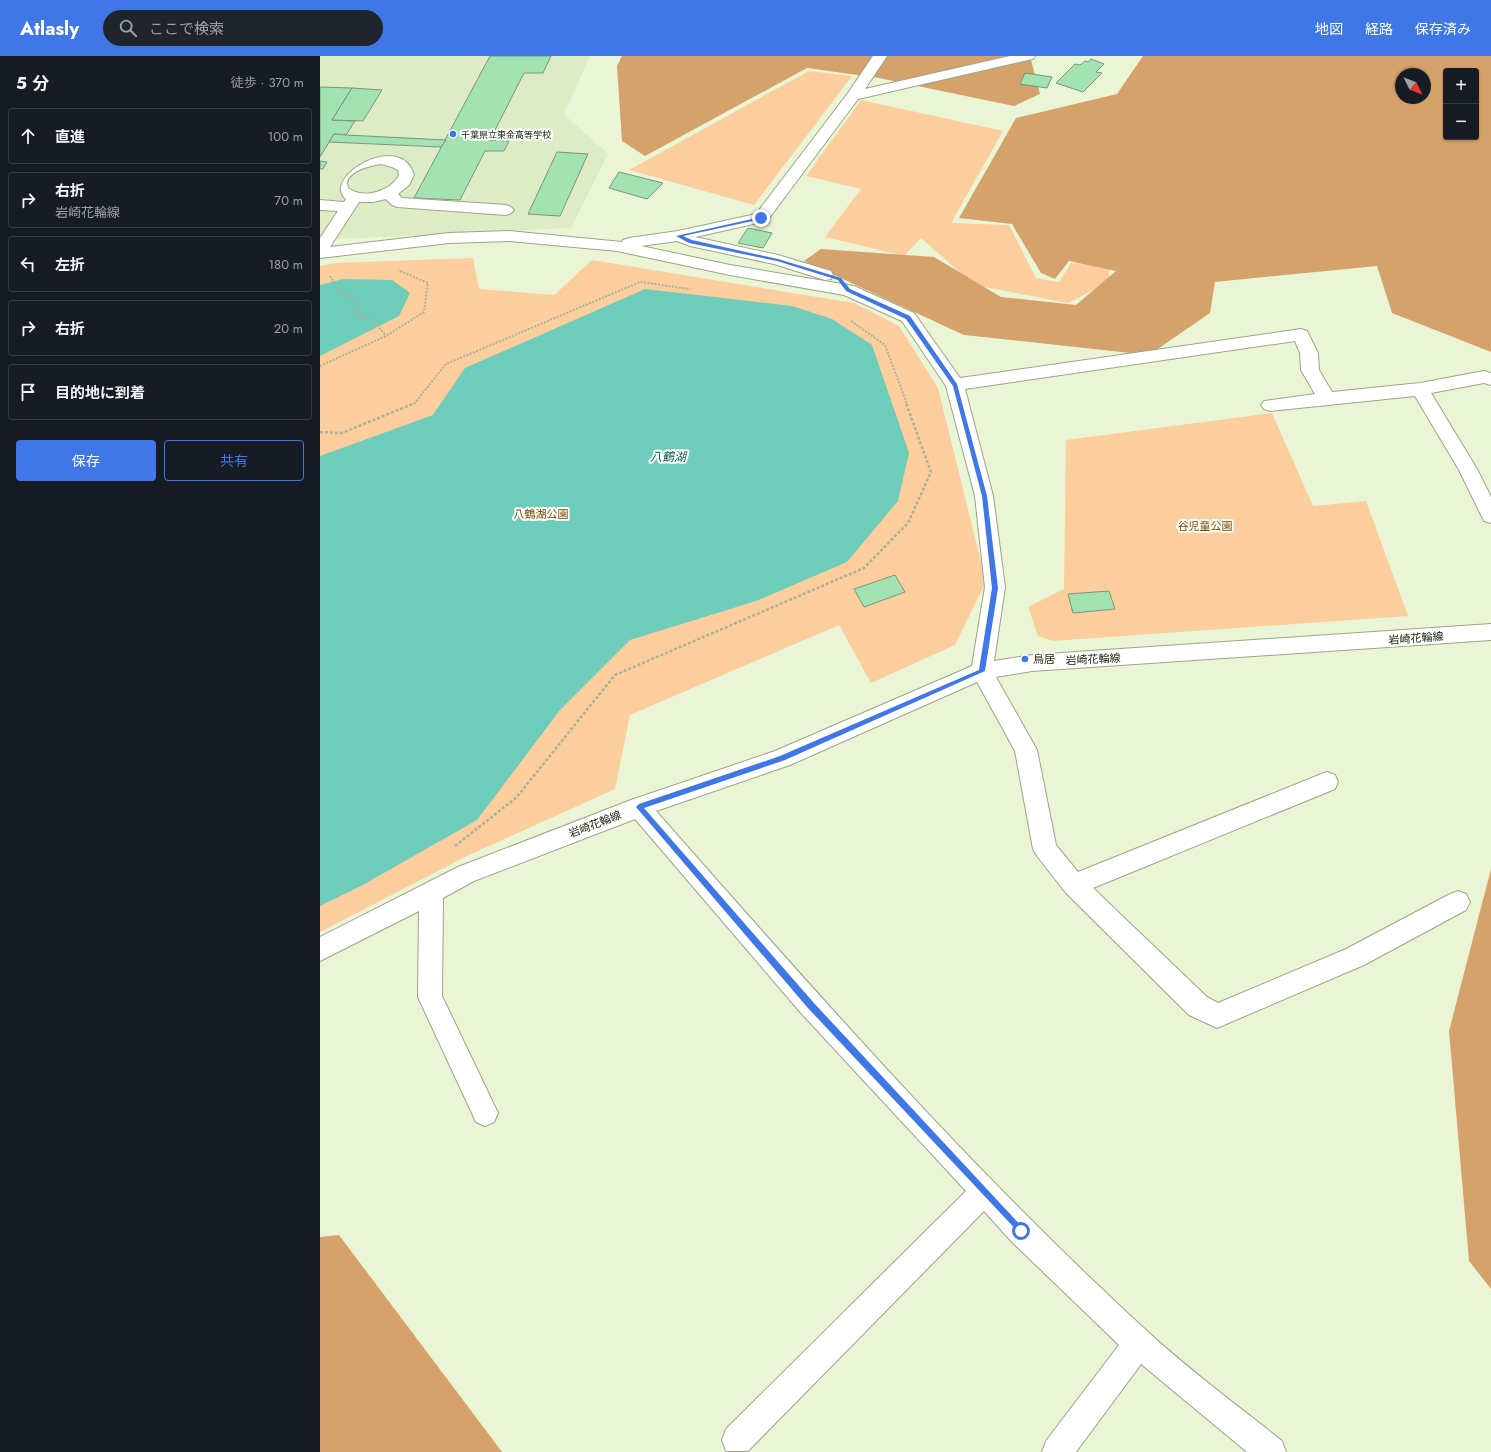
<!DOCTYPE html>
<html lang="ja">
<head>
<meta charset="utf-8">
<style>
	:root { --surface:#171b24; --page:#20242c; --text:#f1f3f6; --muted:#9ea1a6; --line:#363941; --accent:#4077e7 }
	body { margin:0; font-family:Jost,"Noto Sans JP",sans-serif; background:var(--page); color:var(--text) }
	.controls { position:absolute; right:12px; top:12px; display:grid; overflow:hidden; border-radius:4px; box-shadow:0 1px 3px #0004 }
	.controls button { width:36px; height:36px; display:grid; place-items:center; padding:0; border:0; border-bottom:1px solid var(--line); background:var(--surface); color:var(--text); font:20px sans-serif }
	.compass { position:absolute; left:1075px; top:12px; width:36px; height:36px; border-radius:50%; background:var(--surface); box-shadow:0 1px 3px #0004; rotate:132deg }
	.stop { position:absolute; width:12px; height:12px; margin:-9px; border:3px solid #4077e7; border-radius:50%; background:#fff }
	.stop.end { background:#4077e7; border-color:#fff; box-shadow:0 1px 4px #0008 }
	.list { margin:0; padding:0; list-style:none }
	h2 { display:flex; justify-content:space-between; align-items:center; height:52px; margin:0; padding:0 16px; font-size:17px }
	h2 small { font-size:13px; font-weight:400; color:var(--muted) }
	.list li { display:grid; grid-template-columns:26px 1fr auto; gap:12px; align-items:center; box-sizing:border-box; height:56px; margin:0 8px 8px; padding:0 8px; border:1px solid var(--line); border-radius:4px }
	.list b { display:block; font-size:15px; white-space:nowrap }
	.list p { margin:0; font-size:13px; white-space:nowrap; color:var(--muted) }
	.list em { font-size:13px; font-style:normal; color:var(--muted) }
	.actions { display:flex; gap:8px; padding:12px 16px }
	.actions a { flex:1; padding:9px 0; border:1px solid var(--accent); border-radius:4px; text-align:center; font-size:14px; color:var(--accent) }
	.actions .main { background:var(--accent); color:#fff }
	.icon { flex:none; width:22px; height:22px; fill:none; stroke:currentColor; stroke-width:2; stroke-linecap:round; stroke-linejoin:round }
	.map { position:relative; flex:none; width:1171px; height:1396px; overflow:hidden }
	header { display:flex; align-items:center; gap:24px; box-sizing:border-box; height:56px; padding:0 20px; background:var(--accent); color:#fff }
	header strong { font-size:19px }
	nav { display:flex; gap:22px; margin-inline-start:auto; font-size:14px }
	.search { width:280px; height:36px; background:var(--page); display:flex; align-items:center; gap:10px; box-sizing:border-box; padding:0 14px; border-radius:22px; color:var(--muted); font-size:15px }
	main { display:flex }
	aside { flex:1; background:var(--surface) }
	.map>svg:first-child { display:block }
	.built { fill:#deecc6 }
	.green { fill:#fcce9d }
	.forest { fill:#d5a26b; fill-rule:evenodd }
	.water { fill:#6eccba }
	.building { fill:#a3e3b2; stroke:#7a9480 }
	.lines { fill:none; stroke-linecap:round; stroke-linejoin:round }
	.minor-casing { stroke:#9ba588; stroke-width:2 }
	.path-far1 { stroke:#aab39a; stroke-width:2; stroke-dasharray:2 1.5; stroke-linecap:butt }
	.path { stroke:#aab39a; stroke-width:2.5; stroke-dasharray:3 2; stroke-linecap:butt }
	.minor { fill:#fff; fill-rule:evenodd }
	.route { fill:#4077e7 }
	.poi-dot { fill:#4077e7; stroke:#fcfef8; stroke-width:1.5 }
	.labels { text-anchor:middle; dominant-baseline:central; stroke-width:4; stroke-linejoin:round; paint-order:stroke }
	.far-poi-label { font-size:9px; fill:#191d12; stroke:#fcfef8; text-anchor:start }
	.park-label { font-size:11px; fill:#7b4b03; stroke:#fcfef8 }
	.street-label { font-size:11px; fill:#191d12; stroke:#fcfef8 }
	.poi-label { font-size:11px; fill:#191d12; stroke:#fcfef8; text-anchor:start }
	.water-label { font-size:12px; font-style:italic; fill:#095b4f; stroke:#fcfef8 }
</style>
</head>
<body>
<header>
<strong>Atlasly</strong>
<div class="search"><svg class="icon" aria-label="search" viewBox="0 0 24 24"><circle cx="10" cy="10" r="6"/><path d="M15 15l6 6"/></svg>ここで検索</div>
<nav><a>地図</a><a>経路</a><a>保存済み</a></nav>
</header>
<main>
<aside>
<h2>5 分<small>徒歩 · 370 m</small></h2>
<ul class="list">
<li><svg class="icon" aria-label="ahead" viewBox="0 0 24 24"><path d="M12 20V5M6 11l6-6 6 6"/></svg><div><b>直進</b></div><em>100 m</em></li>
<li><svg class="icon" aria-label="right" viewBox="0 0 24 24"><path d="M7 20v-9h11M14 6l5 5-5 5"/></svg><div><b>右折</b><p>岩崎花輪線</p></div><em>70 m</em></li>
<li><svg class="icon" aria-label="left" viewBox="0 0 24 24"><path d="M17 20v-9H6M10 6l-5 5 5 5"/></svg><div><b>左折</b></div><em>180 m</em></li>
<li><svg class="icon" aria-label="right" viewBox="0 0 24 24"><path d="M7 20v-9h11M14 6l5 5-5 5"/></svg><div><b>右折</b></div><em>20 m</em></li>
<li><svg class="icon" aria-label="arrive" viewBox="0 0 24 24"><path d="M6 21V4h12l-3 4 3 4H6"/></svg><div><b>目的地に到着</b></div></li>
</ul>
<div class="actions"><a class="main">保存</a><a>共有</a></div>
</aside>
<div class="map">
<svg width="1171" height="1396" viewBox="0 0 1171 1396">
	<rect width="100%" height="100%" fill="#eaf5d6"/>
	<path class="built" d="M0,0H270L244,58L288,98L251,172L0,184Z"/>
	<g class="green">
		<path d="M489,15L532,20L434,149L309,114Z"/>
		<path d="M541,44L683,75L631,167L689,169L716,222L739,226L751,207L789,210V226L748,247L654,229L601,182L584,200L505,181L541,133L486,120Z"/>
		<path d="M153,202L159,233L234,239L272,204L534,247L579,270L618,332L666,526L635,589L551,627L519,569L310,659L295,733L147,800L0,876V210L14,207Z"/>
		<path d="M952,357L993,450L1046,445L1088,560L733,585L718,580L708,551L744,533L746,384Z"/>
	</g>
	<g class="forest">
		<path d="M302,0H710L720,38L694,50L559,22L487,12L325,100L302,85L297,10Z"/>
		<path d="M823,0H1171V296L1072,257L1057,210L895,226L890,257L829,299L644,279L484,205L501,193L614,201L681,241L756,249L796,215L749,205L735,223L721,217L692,168L639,162L696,62L797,38ZM1126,15H1156V81H1126ZM1081,18H1105V42H1081Z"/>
		<path d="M1171,813V1233L1149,1205L1129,975Z"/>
		<path d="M19,1179L182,1396H0V1181Z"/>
	</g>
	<g class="water">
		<path d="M23,223L72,224L90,237L79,260L0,300V229Z"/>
		<path d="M325,233L472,250L512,263L552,289L589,397L578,445L527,506L436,545L310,584L240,654L157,764L41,830L0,850V400L113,359L145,312Z"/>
	</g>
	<g class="building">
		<path d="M170,0H231L223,17H204L170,84L189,85L184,95H165L140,144L94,142Z"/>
		<path d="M771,3L784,8L776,16L782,17L763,36L736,27L755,8L760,9L765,5L768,6Z"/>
		<path d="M705,17L732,21L727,32L700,28Z"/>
		<path d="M0,31L32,32L12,64L35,65L26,79L14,78L0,101Z"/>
		<path d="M32,32L62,34L43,65L12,64Z"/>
		<path d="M14,78L26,79L126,84L121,91L9,86Z"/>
		<path d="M237,96L268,98L240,160L208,158Z"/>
		<path d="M0,105L7,106L3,113H0Z"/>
		<path d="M299,116L343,127L327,143L289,132Z"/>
		<path d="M428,172L452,177L443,192L418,187Z"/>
		<path d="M575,519L585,536L544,551L534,533Z"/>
		<path d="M789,535L795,553L753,557L748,538Z"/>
	</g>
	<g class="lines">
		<defs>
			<path id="minor" d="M553,0H567L545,33L690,0H715L713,3L708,4L538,43L447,165L375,181L458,199L511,215L513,219L511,223L505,224L454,208L370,190L357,185L321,190L410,209L534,230L594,257L640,322L981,273L987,275L998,297L999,314L1012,336L1100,327L1164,315L1171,317V329L1164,327L1111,337L1157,413L1171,441V467L1164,465L1139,414L1095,340L950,355L944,353L941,349L944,345L995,338L981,314L980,297L975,285L645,333L673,440L685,531L674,605L712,599L1171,568V584L712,615L676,621L717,694L736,789L758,816L999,719L1007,716L1015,719L1018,726L1015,733L773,832L887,941L898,947L1026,893L1130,838L1138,835L1146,838L1150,846L1146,854L1044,909L897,972L869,959L746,837L717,800L713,793L695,695L657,626L470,709L336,755C494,934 651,1114 827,1275C869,1314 917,1349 962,1385L966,1396H927L821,1308L756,1396H722L726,1385L799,1289L691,1185L664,1155L428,1395H406L402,1384L406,1373L646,1135L481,957L315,763L154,825L123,842L122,940L178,1057L174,1066L165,1070L156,1066L98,941L99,855L0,905V881L138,811L311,744L455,695L652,610L665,531L655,440L626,330L582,265L524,239L410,219L297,195L189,185L129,187L0,202V182L18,155L0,154V144L24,146L26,143C0,122 81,73 94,119L89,129L78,138L82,142L186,149L191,151L194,154L191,157L186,159L77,151L72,149L66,143L53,146H39L10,191L129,177L189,175L302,186L303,184L309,182L358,175L436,158L528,37ZM61,108L72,111L78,114L79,119C71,135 44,144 28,132L27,126C31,114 49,110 61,108Z"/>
		</defs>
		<use href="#minor" class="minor-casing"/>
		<g class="path-far1">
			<path d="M10,220L22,239L39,243L36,259L52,263L66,280"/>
			<path d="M531,265L565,289L587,348"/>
			<path d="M0,310L66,280L104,256L108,227L78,214"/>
			<path d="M94,348L126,308L320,226L370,233"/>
		</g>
		<g class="path">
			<path d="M0,376L22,377L95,347"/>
			<path d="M135,790L196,742L295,619L544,512L588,467L611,416L586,347"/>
		</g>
		<use href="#minor" class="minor"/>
	</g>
	<path class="route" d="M441,161L442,163L363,180L372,184L458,203L521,222L530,233L590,260L637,328L667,440L678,532L665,615L465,704L324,752L493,946L704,1173V1178L701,1179L487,951L316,751L319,748L460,700L659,614L672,532L662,440L633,330L586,263L526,235L518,224L457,205L369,187L356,180Z"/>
	<g class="poi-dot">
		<circle cx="133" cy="78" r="4"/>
		<circle cx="705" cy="603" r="4"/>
	</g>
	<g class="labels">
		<g class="far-poi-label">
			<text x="141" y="78">千葉県立東金高等学校</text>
		</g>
		<g class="park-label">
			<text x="221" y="458">八鶴湖公園</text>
			<text x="885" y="470">谷児童公園</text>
		</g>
		<g class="street-label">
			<text transform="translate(1096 582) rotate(-4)">岩崎花輪線</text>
			<text transform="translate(773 603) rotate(-3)">岩崎花輪線</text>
			<text transform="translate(275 768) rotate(-21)">岩崎花輪線</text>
		</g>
		<g class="poi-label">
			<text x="713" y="603">鳥居</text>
		</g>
		<g class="water-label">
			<text x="348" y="401">八鶴湖</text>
		</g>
	</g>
</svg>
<div class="controls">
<button>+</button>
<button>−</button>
</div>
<svg class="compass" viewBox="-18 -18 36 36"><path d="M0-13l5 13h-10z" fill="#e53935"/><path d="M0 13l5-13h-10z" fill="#9ea1a6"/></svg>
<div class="stop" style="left:701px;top:1175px"></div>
<div class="stop end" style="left:441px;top:162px"></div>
</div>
</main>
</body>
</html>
